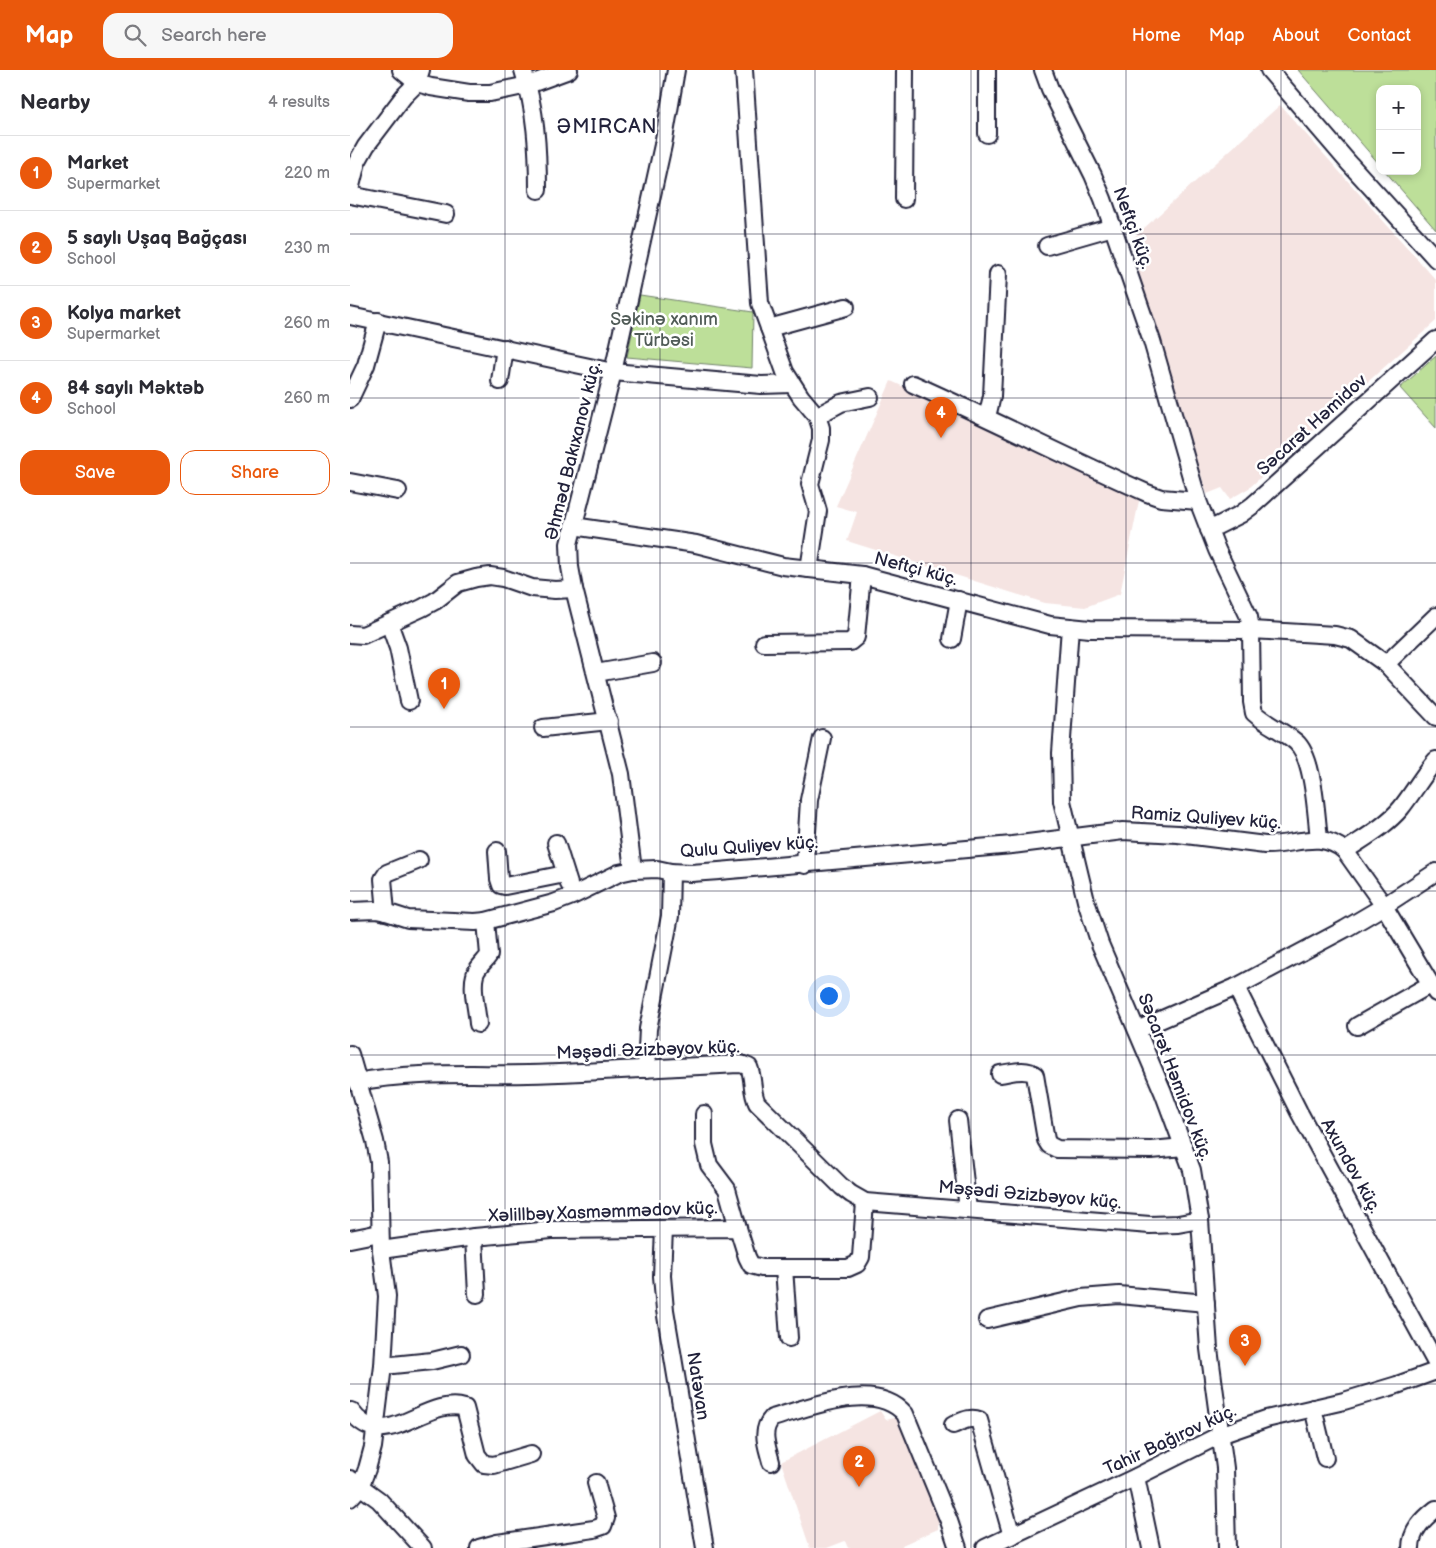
<!DOCTYPE html>
<html lang="en">
<head>
<meta charset="utf-8">
<style>
	:root { --surface:#fff; --page:#f7f7f7; --text:#2b2b33; --muted:#7c7c81; --line:#e1e1e2; --accent:#ea580c }
	body { margin:0; font-family:"Balsamiq Sans",sans-serif; background:var(--page); color:var(--text) }
	.controls { position:absolute; right:15px; top:15px; display:grid; overflow:hidden; border-radius:10px; box-shadow:0 2px 8px #0003 }
	.controls button { width:45px; height:45px; display:grid; place-items:center; padding:0; border:0; border-bottom:1px solid var(--line); background:var(--surface); color:var(--text); font:25px sans-serif }
	.you { position:absolute; left:478px; top:925px; width:18px; height:18px; margin:-12px; border:4px solid #fff; border-radius:50%; background:#1a73e8; box-shadow:0 0 0 8px #1a73e833 }
	.badge { display:grid; place-items:center; width:32px; height:32px; border-radius:50%; background:var(--accent); color:#fff; font-size:16px; font-weight:700 }
	.pin { position:absolute; translate:-50% -41px; filter:drop-shadow(0 1px 2px #0008) }
	.pin::after { content:''; position:absolute; top:26px; width:18px; height:15px; background:inherit; clip-path:polygon(0 0,100% 0,50% 100%) }
	.list { margin:0; padding:0; list-style:none }
	h2 { display:flex; justify-content:space-between; align-items:center; height:65px; margin:0; padding:0 20px; font-size:21px }
	h2 small { font-size:16px; font-weight:400; color:var(--muted) }
	.list li { display:grid; grid-template-columns:32px 1fr auto; gap:15px; align-items:center; box-sizing:border-box; height:75px; padding:0 20px; border-top:1px solid var(--line) }
	.list b { display:block; font-size:19px; white-space:nowrap }
	.list p { margin:0; font-size:16px; white-space:nowrap; color:var(--muted) }
	.list em { font-size:16px; font-style:normal; color:var(--muted) }
	.actions { display:flex; gap:10px; padding:15px 20px }
	.actions a { flex:1; padding:11px 0; border:1px solid var(--accent); border-radius:15px; text-align:center; font-size:18px; color:var(--accent) }
	.actions .main { background:var(--accent); color:#fff }
	.icon { flex:none; width:28px; height:28px; fill:none; stroke:currentColor; stroke-width:2; stroke-linecap:round; stroke-linejoin:round }
	.map { position:relative; flex:none; width:1086px; height:1478px; overflow:hidden }
	header { display:flex; align-items:center; gap:30px; box-sizing:border-box; height:70px; padding:0 25px; background:var(--accent); color:#fff }
	header strong { font-size:24px }
	nav { display:flex; gap:28px; margin-inline-start:auto; font-size:18px }
	.search { width:350px; height:45px; background:var(--page); display:flex; align-items:center; gap:12px; box-sizing:border-box; padding:0 18px; border-radius:15px; color:var(--muted); font-size:19px }
	main { display:flex }
	aside { flex:1; background:var(--surface) }
	.map>svg:first-child { display:block }
	.built { fill:#f5e4e2 }
	.green { fill:#bddf99; stroke:#70806a }
	.lines { fill:none; stroke-linecap:round; stroke-linejoin:round }
	.minor-casing { stroke:#22223b; stroke-width:20 }
	.minor { stroke:#fff; stroke-width:16 }
	.grid { fill:none; stroke:#22223b; stroke-width:1; stroke-opacity:0.55 }
	.labels { text-anchor:middle; dominant-baseline:central; stroke-width:5; stroke-linejoin:round; paint-order:stroke }
	.street-label { font-size:18px; fill:#22223b; stroke:#fff }
	.park-label { font-size:18px; fill:#505b57; stroke:#fff }
	.quarter-label { font-size:20px; letter-spacing:1px; fill:#22223b; stroke:#fff }
</style>
</head>
<body>
<header>
<strong>Map</strong>
<div class="search"><svg class="icon" aria-label="search" viewBox="0 0 24 24"><circle cx="10" cy="10" r="6"/><path d="M15 15l6 6"/></svg>Search here</div>
<nav><a>Home</a><a>Map</a><a>About</a><a>Contact</a></nav>
</header>
<main>
<aside>
<h2>Nearby<small>4 results</small></h2>
<ul class="list">
<li><span class="badge">1</span><div><b>Market</b><p>Supermarket</p></div><em>220 m</em></li>
<li><span class="badge">2</span><div><b>5 saylı Uşaq Bağçası</b><p>School</p></div><em>230 m</em></li>
<li><span class="badge">3</span><div><b>Kolya market</b><p>Supermarket</p></div><em>260 m</em></li>
<li><span class="badge">4</span><div><b>84 saylı Məktəb</b><p>School</p></div><em>260 m</em></li>
</ul>
<div class="actions"><a class="main">Save</a><a>Share</a></div>
</aside>
<div class="map">
<svg width="1086" height="1478" viewBox="0 0 1086 1478">
	<rect width="100%" height="100%" fill="#fff"/>
	<filter id="ink" filterUnits="userSpaceOnUse"><feTurbulence type="fractalNoise" baseFrequency=".02" numOctaves="2"/><feDisplacementMap in="SourceGraphic" scale="10" xChannelSelector="R" yChannelSelector="G"/><feConvolveMatrix kernelMatrix="1 2 1 2 8 2 1 2 1" color-interpolation-filters="sRGB"/></filter>
	<g filter="url(#ink)">
		<g class="built">
			<path d="M930,35L1086,210V251L899,418L880,429L872,418L857,424L787,202L794,199L781,170Z"/>
			<path d="M541,311L790,426L770,524L735,537L695,533L497,471L507,442L486,436Z"/>
			<path d="M530,1341L536,1350L549,1347L589,1441L588,1459L552,1475L553,1478H498L495,1471L477,1478H460L431,1392Z"/>
		</g>
		<g class="green">
			<path d="M948,0H1086V160L1035,101H1067V19H1030V95Z"/>
			<path d="M290,225L403,242L402,298L277,287Z"/>
			<path d="M1086,286V358L1050,318Z"/>
		</g>
		<g class="lines">
			<defs>
				<g id="minor">
					<path d="M51,0L67,13L81,17L119,23H140L178,15L219,0"/>
					<path d="M173,0C186,41 188,78 188,120"/>
					<path d="M394,0L410,233L435,302L451,327L467,346L471,358V370L460,414L468,441L459,499"/>
					<path d="M637,0V64"/>
					<path d="M693,0L700,19L743,105L753,129L802,271L848,431L867,480L899,547L901,560L902,632L904,643C917,655 933,661 946,672C964,688 966,744 969,769"/>
					<path d="M919,0L998,92L1086,189"/>
					<path d="M0,120L7,92L16,76L54,26L67,13L71,0"/>
					<path d="M0,125L96,144"/>
					<path d="M554,129L555,0"/>
					<path d="M697,176L763,157"/>
					<path d="M0,246L263,302L411,315L442,314"/>
					<path d="M419,258L496,237"/>
					<path d="M150,311L155,278"/>
					<path d="M563,314C642,349 718,388 797,423L811,428L848,431"/>
					<path d="M0,329L16,295L28,251"/>
					<path d="M467,346L491,333L520,327"/>
					<path d="M637,347L642,326L648,204"/>
					<path d="M0,412L48,421"/>
					<path d="M223,456L346,474L433,496L512,505L700,555L740,559L901,560L985,565L1001,569L1036,594"/>
					<path d="M859,460L891,444L903,435L1086,270"/>
					<path d="M1086,546L1036,594L1086,647"/>
					<path d="M39,553L48,578L59,631"/>
					<path d="M720,557L711,683L712,731L736,831L750,874L813,1022L842,1100L850,1150L859,1279L875,1398L877,1478"/>
					<path d="M0,564L13,565L72,538L85,531L108,513L126,508L140,506L153,508L182,518L205,520L224,519"/>
					<path d="M602,569L609,530"/>
					<path d="M414,573L500,572L506,567L512,505"/>
					<path d="M246,603L303,593"/>
					<path d="M193,658L259,651"/>
					<path d="M206,773L219,814"/>
					<path d="M147,781L149,809L151,815L155,816L215,804"/>
					<path d="M995,781C1014,768 1036,756 1051,738C1063,723 1073,705 1086,690"/>
					<path d="M455,795L459,730L472,668"/>
					<path d="M283,800L271,704L224,519L220,497L219,474L263,302L313,75L326,0"/>
					<path d="M0,841L26,840L36,842L58,849L125,852L136,851L204,833L222,826L269,803L283,800L307,799L321,802L341,803L369,801L662,775L773,761L828,764L915,775C944,776 970,759 995,781L1034,836L1086,923"/>
					<path d="M36,842L33,809L37,803L69,790"/>
					<path d="M886,917L949,1042L1086,1293"/>
					<path d="M128,954C127,939 121,919 125,905C127,897 135,892 139,885L136,851"/>
					<path d="M1007,956L1081,914"/>
					<path d="M787,960L886,917L995,859L1034,836L1086,802"/>
					<path d="M0,984L25,1071L29,1092L31,1180L37,1226L33,1296L23,1377L17,1399L10,1417L0,1428"/>
					<path d="M296,999L298,959L320,846L321,802"/>
					<path d="M650,1004C660,1003 676,997 685,1005L696,1070L699,1075L707,1079L801,1080L834,1077"/>
					<path d="M7,1012C62,1001 123,1005 178,1004C249,1002 320,997 391,994L399,997C404,1009 401,1021 407,1033L492,1117L501,1124L515,1132L800,1155L828,1154L850,1150"/>
					<path d="M354,1044V1074L359,1095L377,1119L388,1158"/>
					<path d="M608,1050L618,1140"/>
					<path d="M314,1159L312,1206L315,1240L355,1478"/>
					<path d="M124,1167L127,1224"/>
					<path d="M0,1169L30,1163"/>
					<path d="M31,1180L124,1167L202,1160L388,1158L397,1187L401,1195L412,1198H498L507,1194L511,1187L515,1132"/>
					<path d="M434,1198L439,1268"/>
					<path d="M637,1250L731,1228L769,1225L856,1233"/>
					<path d="M33,1296L82,1291L111,1284"/>
					<path d="M963,1338L975,1388"/>
					<path d="M1,1341C34,1387 75,1325 115,1338L127,1385L134,1394L144,1395L181,1384"/>
					<path d="M603,1355C611,1352 620,1346 629,1350L662,1466"/>
					<path d="M421,1392C417,1376 410,1361 422,1348C458,1338 525,1309 555,1344L599,1451L608,1478"/>
					<path d="M786,1407L801,1478"/>
					<path d="M0,1409L29,1430L73,1478"/>
					<path d="M129,1478L147,1473L244,1459L253,1456L256,1448L246,1413"/>
					<path d="M635,1478L786,1407L870,1365L916,1349L994,1331L1047,1315L1086,1301"/>
					<path d="M1061,1478C1061,1461 1073,1449 1086,1439"/>
				</g>
			</defs>
			<use href="#minor" class="minor-casing"/>
			<use href="#minor" class="minor"/>
		</g>
	</g>
	<path class="grid" d="M155,0V1478M310,0V1478M465,0V1478M621,0V1478M776,0V1478M931,0V1478M0,164H1086M0,328H1086M0,493H1086M0,657H1086M0,821H1086M0,985H1086M0,1150H1086M0,1314H1086"/>
	<g class="labels">
		<g class="street-label">
			<text transform="translate(783 158) rotate(70)">Neftçi küç.</text>
			<text transform="translate(962 355) rotate(-42)">Səcarət Həmidov</text>
			<text transform="translate(223 381) rotate(-76)">Əhməd Bakıxanov küç.</text>
			<text transform="translate(566 499) rotate(15)">Neftçi küç.</text>
			<text transform="translate(856 748) rotate(4)">Ramiz Quliyev küç.</text>
			<text transform="translate(399 777) rotate(-4)">Qulu Quliyev küç.</text>
			<text transform="translate(298 980) rotate(-2)">Məşədi Əzizbəyov küç.</text>
			<text transform="translate(825 1007) rotate(69)">Səcarət Həmidov küç.</text>
			<text transform="translate(1001 1096) rotate(61)">Axundov küç.</text>
			<text transform="translate(680 1125) rotate(5)">Məşədi Əzizbəyov küç.</text>
			<text transform="translate(253 1142) rotate(-2)">Xəlillbəy Xasməmmədov küç.</text>
			<text transform="translate(348 1316) rotate(81)">Natəvan</text>
			<text transform="translate(820 1370) rotate(-25)">Tahir Bağırov küç.</text>
		</g>
		<g class="park-label">
			<text x="314" y="249">Səkinə xanım<tspan x="314" dy="21">Türbəsi</tspan></text>
		</g>
		<g class="quarter-label">
			<text x="257" y="57">ƏMIRCAN</text>
		</g>
	</g>
</svg>
<div class="controls">
<button>+</button>
<button>−</button>
</div>
<div class="you"></div>
<div class="pin badge" style="left:94px;top:639px">1</div>
<div class="pin badge" style="left:509px;top:1417px">2</div>
<div class="pin badge" style="left:895px;top:1296px">3</div>
<div class="pin badge" style="left:591px;top:368px">4</div>
</div>
</main>
</body>
</html>
